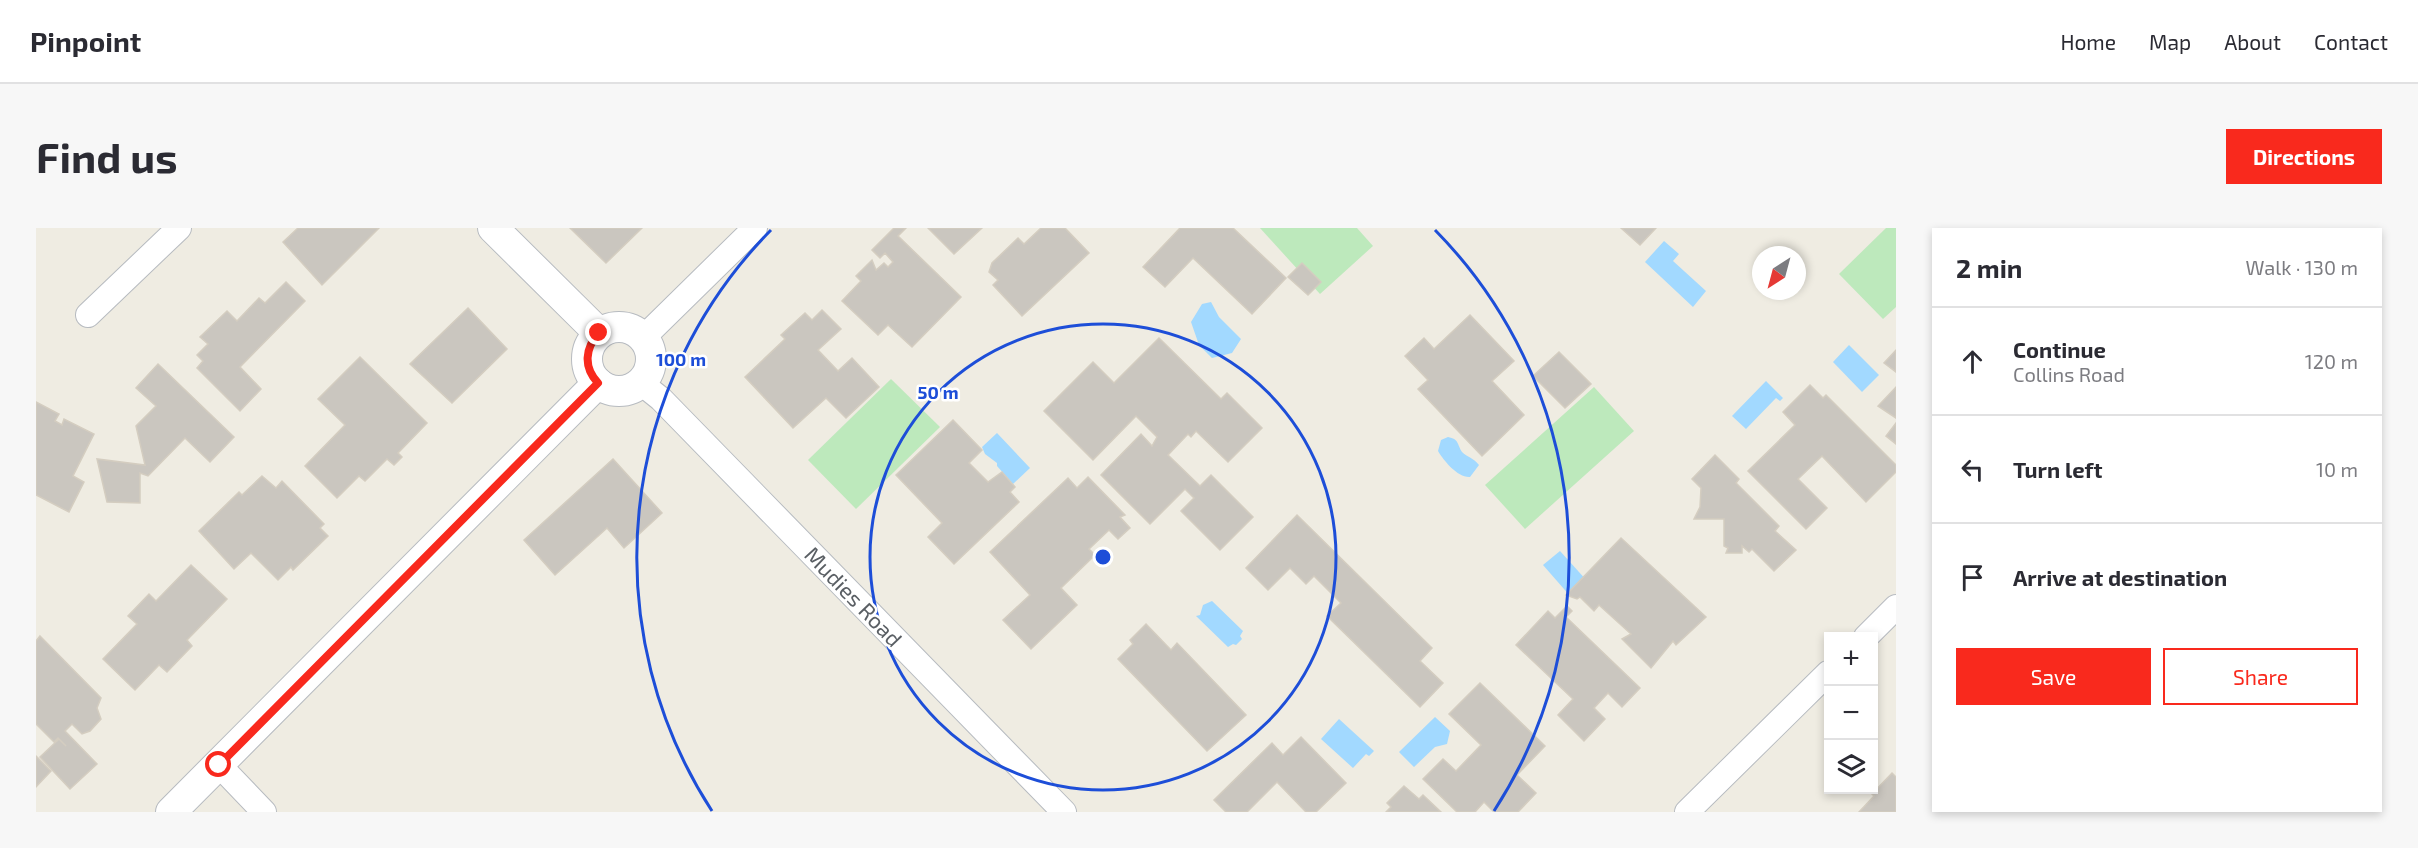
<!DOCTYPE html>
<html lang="en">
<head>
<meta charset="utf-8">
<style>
	:root { --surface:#fff; --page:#f7f7f7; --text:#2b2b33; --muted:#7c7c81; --line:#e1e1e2; --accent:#f9291d }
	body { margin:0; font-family:"Exo 2",sans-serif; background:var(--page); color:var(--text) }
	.controls { position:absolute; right:18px; bottom:18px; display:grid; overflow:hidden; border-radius:0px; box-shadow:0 3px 9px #0003 }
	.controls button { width:54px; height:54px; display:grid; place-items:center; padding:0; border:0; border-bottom:2px solid var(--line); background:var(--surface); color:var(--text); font:30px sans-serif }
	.compass { position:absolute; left:1716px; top:18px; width:54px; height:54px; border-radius:50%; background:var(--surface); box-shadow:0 3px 9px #0003; rotate:216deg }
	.stop { position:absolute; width:18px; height:18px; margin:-14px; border:4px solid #f9291d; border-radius:50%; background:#fff }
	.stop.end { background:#f9291d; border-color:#fff; box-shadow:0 2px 6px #0008 }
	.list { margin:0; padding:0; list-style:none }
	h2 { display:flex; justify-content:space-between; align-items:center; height:78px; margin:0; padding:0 24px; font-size:26px }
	h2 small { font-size:20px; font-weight:400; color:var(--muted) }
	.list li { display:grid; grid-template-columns:39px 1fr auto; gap:18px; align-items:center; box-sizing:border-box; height:108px; padding:0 24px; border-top:2px solid var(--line) }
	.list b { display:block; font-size:22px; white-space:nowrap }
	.list p { margin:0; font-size:20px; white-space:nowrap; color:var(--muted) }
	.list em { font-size:20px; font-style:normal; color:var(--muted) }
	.actions { display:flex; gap:12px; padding:18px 24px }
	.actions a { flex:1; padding:14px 0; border:2px solid var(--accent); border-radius:0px; text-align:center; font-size:21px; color:var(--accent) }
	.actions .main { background:var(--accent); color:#fff }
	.icon { flex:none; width:33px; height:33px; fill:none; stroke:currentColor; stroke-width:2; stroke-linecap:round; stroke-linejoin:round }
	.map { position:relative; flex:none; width:1860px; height:584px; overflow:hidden; border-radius:0px }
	header { display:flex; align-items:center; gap:36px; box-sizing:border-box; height:84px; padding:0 30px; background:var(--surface); border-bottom:2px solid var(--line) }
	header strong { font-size:28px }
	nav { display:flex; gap:33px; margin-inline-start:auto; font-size:21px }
	.intro { display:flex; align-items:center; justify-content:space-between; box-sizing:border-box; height:144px; padding:0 36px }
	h1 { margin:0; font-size:42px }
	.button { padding:15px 27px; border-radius:0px; background:var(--accent); color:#fff; font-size:21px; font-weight:700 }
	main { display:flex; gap:36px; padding:0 36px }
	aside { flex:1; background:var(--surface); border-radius:0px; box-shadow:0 3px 9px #0003 }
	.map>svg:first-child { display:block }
	.green { fill:#bde9bc }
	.water { fill:#a2d9ff }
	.building { fill:#cac6bf; stroke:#d4cdc0; stroke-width:1.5 }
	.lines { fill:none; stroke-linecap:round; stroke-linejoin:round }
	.minor-casing { stroke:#b7bbc0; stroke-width:26 }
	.tertiary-casing { stroke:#b7bbc0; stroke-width:32 }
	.minor { stroke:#fff; stroke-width:24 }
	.tertiary { stroke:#fff; stroke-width:30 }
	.route { stroke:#f9291d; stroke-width:8 }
	.ring { fill:none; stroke:#1d4ed8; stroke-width:3 }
	.labels { text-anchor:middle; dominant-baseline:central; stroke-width:5; stroke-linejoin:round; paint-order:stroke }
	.street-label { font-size:22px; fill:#5a5f64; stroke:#fff }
	.centre { fill:#1d4ed8; stroke:#fff; stroke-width:3 }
	.ring-label { font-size:18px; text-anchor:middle; font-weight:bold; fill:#1d4ed8; stroke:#fff; stroke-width:5; stroke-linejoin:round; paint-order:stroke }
</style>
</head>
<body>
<header>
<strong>Pinpoint</strong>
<nav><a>Home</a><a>Map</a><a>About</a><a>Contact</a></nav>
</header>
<div class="intro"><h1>Find us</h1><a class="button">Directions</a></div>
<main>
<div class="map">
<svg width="1860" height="584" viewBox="0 0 1860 584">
	<rect width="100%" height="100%" fill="#efece2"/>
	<g class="green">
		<path d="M1224,0H1321L1337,18L1284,66Z"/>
		<path d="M1850,0H1860V79L1847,91L1803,46Z"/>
		<path d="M855,151L904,199L820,281L772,232Z"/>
		<path d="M1558,159L1598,203L1489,301L1449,257Z"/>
	</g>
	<g class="water">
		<path d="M1628,13L1643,26L1637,33L1670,63L1657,79L1609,34Z"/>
		<path d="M1175,74L1183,89L1205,111L1196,125L1176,130L1163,117L1155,94L1166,76Z"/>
		<path d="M1813,117L1843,147L1826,164L1797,134Z"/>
		<path d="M1730,153L1747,170L1744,173L1740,170L1710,201L1696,188Z"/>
		<path d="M961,205L994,240L977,256L961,238V235L949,226L946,219Z"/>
		<path d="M1412,209C1423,211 1421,216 1426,224C1431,229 1438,230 1443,237L1434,249C1422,250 1408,233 1402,223L1405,212Z"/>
		<path d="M1524,323L1552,354L1535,369L1507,337Z"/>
		<path d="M1176,373L1207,403L1204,408L1206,411L1200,417L1197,416L1192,419L1160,388L1164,387L1167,377Z"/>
		<path d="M1399,489L1414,503L1411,516L1399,519L1378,539L1363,524Z"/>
		<path d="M1303,491L1338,523L1333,528L1330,526L1317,540L1285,511Z"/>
	</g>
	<g class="building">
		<path d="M262,0H343L286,57L247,14Z"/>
		<path d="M534,0H606L570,35Z"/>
		<path d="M858,0H870L862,8L925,69L876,119L852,97L842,107L806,73L825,53L820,48L836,32L840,42L848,35L852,39L857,34L849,25L844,30L836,22Z"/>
		<path d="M892,0H946L918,26Z"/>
		<path d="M1005,0H1029L1053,25L986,88L957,57L962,52L953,44L956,35L982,10L988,16Z"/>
		<path d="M1144,0H1197L1250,50L1216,86L1157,30L1129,59L1107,39Z"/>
		<path d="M1585,0H1620L1604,17Z"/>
		<path d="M1266,35L1285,54L1272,67L1252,49Z"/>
		<path d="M250,54L269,73L204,139L225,161L204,183L161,140L167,133L161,127L172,116L164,109L191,83L201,93L223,70L229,75Z"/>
		<path d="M432,80L471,121L416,175L374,136Z"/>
		<path d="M786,82L805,101L782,122L802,143L816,130L843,159L810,190L790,170L757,200L709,149L749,111L745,107L769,85L776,92Z"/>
		<path d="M1434,87L1478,133L1456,153L1488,187L1446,228L1382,161L1392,152L1369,128L1388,110L1398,121Z"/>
		<path d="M1123,110L1185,171L1191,165L1226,200L1192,234L1160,203L1155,209L1152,206L1132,227L1164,258L1175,247L1217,289L1184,322L1145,283L1158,270L1149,261L1114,296L1065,247L1105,206L1116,218L1121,209L1100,188L1057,232L1008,183L1057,134L1078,155Z"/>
		<path d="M1860,122V144L1848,135Z"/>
		<path d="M1523,124L1555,156L1529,180L1497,148Z"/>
		<path d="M324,129L391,195L362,225L366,229L358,237L351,231L329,253L323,248L301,270L269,238L309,197L282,171Z"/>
		<path d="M122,136L198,209L174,234L149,210L112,248L104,245V275L71,274L61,231L109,237L100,198L120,178L100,160Z"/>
		<path d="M1774,157L1787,170L1790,167L1860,237V244L1830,274L1786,228L1762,251L1791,280L1770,301L1712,243L1759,197L1747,184Z"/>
		<path d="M1860,159V190L1842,178Z"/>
		<path d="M0,174L23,186L19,193L26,197L28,191L58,206L37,248L48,254L33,284L0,267Z"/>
		<path d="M917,192L946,222L933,235L952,254L966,244L979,259L974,264L983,274L918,336L892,309L906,295L860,247Z"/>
		<path d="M1860,195V216L1850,208Z"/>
		<path d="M1679,227L1703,251L1700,255L1743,298L1739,303L1760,322L1738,343L1716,321L1713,324L1706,318V325H1690L1692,320L1688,318V291H1658L1664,279L1665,260L1656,251Z"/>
		<path d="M577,231L626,285L588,320L571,300L519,347L488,312Z"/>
		<path d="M226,248L240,260L246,253L288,296L284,300L292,308L257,342L255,339L242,352L215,325L198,341L163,303L203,264L206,267Z"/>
		<path d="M1052,249L1089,287L1084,289L1094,300L1082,311L1073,302L1053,321L1059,327L1025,360L1041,377L995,421L967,392L994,367L954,324L1032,250L1041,260Z"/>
		<path d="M1261,287L1396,420L1384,433L1407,455L1384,479L1291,388L1305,375L1278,348L1270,356L1254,340L1232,362L1210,340Z"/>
		<path d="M1585,310L1670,389L1640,417L1637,413L1615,440L1586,411L1595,406L1563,377L1558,383L1544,369L1541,371L1530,367Z"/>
		<path d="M155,337L191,371L151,412L156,418L131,444L123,437L99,462L67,431L101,396L92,388L113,366L120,373Z"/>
		<path d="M1531,378L1536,383L1530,389L1604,460L1586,479L1572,465L1558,480L1569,491L1548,513L1522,487L1537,471L1480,417L1512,383L1519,390Z"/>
		<path d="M1110,396L1135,422L1141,415L1210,487L1171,523L1082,431L1097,416L1094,412Z"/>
		<path d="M4,408L65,470L61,480L65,491L54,503L46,506L36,496L29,503L61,536L34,561L4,529L23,511L30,518L22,510L18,514L0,496V413Z"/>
		<path d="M1444,455L1509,518L1481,547L1500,565L1482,584H1458L1448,574L1439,584H1421L1387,551L1407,531L1420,543L1445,517L1413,486Z"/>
		<path d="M1265,509L1310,555L1280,584H1270L1241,554L1211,584H1190L1178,572L1236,515L1247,527Z"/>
		<path d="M0,528L15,543L0,559Z"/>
		<path d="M1856,545L1860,549V584H1823L1838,568L1836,566Z"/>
		<path d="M1368,558L1383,571L1387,567L1405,584H1350L1355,579L1351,575Z"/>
	</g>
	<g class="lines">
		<defs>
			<g id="minor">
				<path d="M52,87L143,0"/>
				<path d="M607,110L719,0"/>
				<path d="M605,155L625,171L1028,584"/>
				<path d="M1830,409L1860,379"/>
				<path d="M183,537L228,584"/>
				<path d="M1651,584L1792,445"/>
			</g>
			<g id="tertiary">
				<path d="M457,0L563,105"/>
				<circle cx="583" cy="131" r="32"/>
				<path d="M135,584L562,155"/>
			</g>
		</defs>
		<use href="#minor" class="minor-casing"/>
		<use href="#tertiary" class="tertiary-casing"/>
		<use href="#minor" class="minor"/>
		<use href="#tertiary" class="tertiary"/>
	</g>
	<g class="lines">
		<path class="route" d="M183,537L562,155C547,139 549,120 563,105"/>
	</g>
	<g class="ring">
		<circle cx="1067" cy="329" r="233"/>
		<path d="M676 583A466 466 0 0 1 735 2M1399 2A466 466 0 0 1 1458 583"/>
	</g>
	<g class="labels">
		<g class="street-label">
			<text transform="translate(818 368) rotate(46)">Mudies Road</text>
		</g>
	</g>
	<circle cx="1067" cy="329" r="9" class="centre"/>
	<g class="ring-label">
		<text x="645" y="138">100 m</text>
		<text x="902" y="171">50 m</text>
	</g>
</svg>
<div class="controls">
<button>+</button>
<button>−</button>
<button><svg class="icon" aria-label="layers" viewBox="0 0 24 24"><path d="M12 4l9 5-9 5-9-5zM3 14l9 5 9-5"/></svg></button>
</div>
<svg class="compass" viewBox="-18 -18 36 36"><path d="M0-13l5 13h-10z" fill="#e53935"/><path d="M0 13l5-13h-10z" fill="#7c7c81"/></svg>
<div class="stop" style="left:183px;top:537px"></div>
<div class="stop end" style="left:563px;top:105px"></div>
</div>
<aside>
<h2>2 min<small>Walk · 130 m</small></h2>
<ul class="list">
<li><svg class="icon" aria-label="ahead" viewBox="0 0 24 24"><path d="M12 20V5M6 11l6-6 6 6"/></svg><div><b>Continue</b><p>Collins Road</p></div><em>120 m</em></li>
<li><svg class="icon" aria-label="left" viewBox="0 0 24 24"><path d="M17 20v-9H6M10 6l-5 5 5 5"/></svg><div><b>Turn left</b></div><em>10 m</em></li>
<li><svg class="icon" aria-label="arrive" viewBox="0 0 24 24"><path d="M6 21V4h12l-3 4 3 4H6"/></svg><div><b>Arrive at destination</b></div></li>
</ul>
<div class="actions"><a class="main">Save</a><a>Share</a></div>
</aside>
</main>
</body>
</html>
